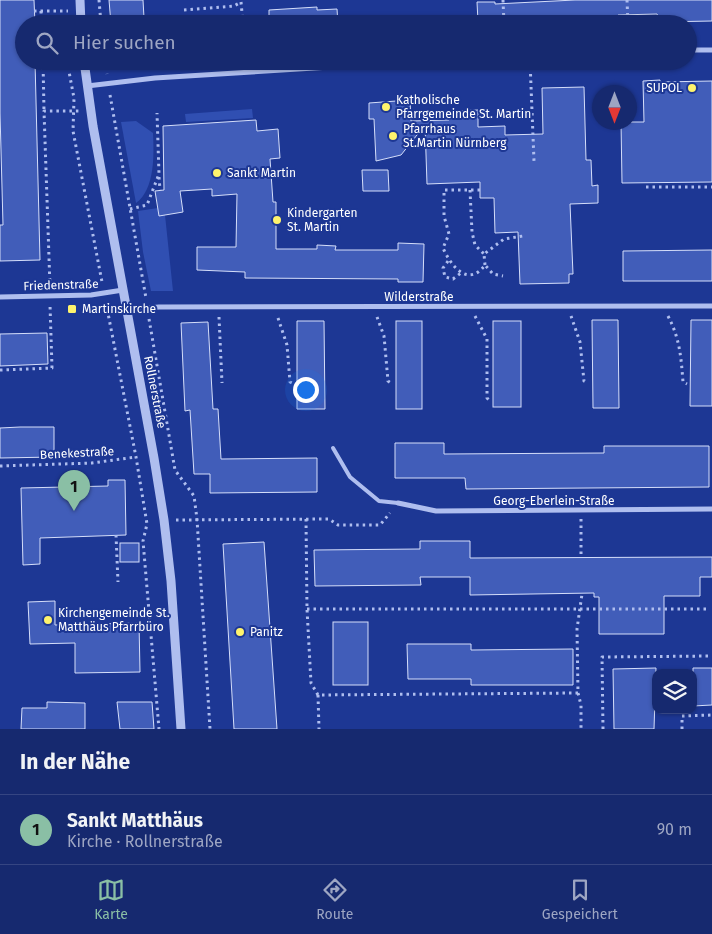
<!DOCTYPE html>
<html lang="de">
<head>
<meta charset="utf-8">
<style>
	:root { --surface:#16296f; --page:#233577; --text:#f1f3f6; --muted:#9ea6c3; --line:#354582; --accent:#8abfa5 }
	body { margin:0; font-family:"Fira Sans",sans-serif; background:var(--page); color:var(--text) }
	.controls { position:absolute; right:15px; bottom:15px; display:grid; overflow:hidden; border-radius:10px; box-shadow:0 1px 4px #0004 }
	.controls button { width:45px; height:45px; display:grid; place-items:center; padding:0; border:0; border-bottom:1px solid var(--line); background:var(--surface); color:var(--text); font:25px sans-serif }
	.compass { position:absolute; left:592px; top:85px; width:45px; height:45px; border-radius:50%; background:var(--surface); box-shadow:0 1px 4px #0004; rotate:180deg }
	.you { position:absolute; left:305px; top:389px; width:18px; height:18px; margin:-12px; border:4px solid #fff; border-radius:50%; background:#1a73e8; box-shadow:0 0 0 8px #1a73e833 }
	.badge { display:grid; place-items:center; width:32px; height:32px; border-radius:50%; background:var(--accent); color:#111; font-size:16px; font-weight:700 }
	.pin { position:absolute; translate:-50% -41px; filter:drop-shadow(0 1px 2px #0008) }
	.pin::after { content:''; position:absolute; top:26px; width:18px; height:15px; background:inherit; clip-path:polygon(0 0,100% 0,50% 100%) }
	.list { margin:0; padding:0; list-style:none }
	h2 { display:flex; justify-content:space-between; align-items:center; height:65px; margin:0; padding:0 20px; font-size:21px }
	h2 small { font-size:16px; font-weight:400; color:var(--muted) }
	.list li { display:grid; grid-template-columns:32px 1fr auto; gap:15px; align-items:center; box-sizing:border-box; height:70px; padding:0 20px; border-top:1px solid var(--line) }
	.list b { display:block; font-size:19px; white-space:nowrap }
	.list p { margin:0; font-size:16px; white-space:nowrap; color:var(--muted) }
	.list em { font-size:16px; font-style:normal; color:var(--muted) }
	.icon { flex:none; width:28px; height:28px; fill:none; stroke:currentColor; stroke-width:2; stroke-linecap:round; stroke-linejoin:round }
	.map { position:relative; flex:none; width:712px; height:729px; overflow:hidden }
	.search { position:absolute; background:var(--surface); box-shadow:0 1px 4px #0004; left:15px; right:15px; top:15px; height:55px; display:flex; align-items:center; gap:12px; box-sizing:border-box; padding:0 18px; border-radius:28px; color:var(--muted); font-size:19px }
	.sheet { height:135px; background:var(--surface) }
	nav { display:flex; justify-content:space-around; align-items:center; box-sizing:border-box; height:70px; border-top:1px solid var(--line); background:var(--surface); font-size:14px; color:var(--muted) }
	nav a { display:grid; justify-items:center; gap:2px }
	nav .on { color:var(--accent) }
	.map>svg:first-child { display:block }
	.green { fill:#304fb2 }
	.building { fill:#415db9; stroke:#d5defa }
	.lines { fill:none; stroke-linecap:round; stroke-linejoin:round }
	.path { stroke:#afbeef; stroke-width:3; stroke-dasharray:2.5 4; stroke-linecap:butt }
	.service { stroke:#afbeef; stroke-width:4 }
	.minor { stroke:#afbeef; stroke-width:5 }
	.tertiary { stroke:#afbeef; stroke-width:9 }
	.poi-dot { fill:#fef36d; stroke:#1d3794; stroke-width:2 }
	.labels { text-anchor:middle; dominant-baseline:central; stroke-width:4; stroke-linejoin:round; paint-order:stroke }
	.poi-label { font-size:12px; fill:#fff; stroke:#1d3794; text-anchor:start }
	.street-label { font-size:12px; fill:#fff; stroke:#1d3794 }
</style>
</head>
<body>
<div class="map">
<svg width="712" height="729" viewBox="0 0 712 729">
	<rect width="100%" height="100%" fill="#1d3794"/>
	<g class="green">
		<path d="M252,109L253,118L186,122L185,114Z"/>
		<path d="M136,121L153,133C154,155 155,189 136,203L121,122Z"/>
		<path d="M158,208L159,216L165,215L173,291H151L143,252L138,211Z"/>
	</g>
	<g class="building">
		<path d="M0,0H34L35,24H24V61H35L40,260L0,261V225H3L0,113Z"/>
		<path d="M109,0H143L144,18H138V24H111Z"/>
		<path d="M575,0H712V21L661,22L657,14L618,15L619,24L478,22L477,2H495V4Z"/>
		<path d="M317,7V10L337,9L338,24H269V10Z"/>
		<path d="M660,80V82L712,81V182L622,183L621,122H644L643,81Z"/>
		<path d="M584,87L586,160H591L592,186L598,185V203L570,204L573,274H569V283L520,284L518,232L495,233L494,198H480V182L427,184L425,125L401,155L376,161L374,119H369V103L410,100L411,121L449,120V111L478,110V127L505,126V135L543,134L542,88Z"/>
		<path d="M256,120L257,131L278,129L280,158L270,159L273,202H276V249H317V245L336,246L335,250H398V243L424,244L423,282H398V279L245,278V272L197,270V247H236L237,194L212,196V189L180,191L183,212L159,216L155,191L164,190L163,126Z"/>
		<path d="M362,170H388L389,191H363Z"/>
		<path d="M712,250V281H623V251Z"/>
		<path d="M592,320H618L619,408H593Z"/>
		<path d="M691,320H712V406H690Z"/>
		<path d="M297,321H324L325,409H297Z"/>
		<rect x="396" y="321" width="26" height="88"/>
		<rect x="493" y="321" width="28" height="86"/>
		<path d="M208,322L213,409H218L221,459L317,458V492L210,493V474H194L190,410L185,411L181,323Z"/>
		<path d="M47,333L48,364L0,366V334Z"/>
		<path d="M20,427H54V457L0,458V428Z"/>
		<path d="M395,443H444V454L604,453V446H709V487L466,489L465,478H395Z"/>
		<path d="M108,480H125L126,535L40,538V564L23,565L21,488L108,486Z"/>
		<path d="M420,541H470V558L712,557V577H700V596H664V634H599V597H594V593L470,595V577H420L421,585L315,586L314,550L420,549Z"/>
		<path d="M264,542L277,729H234L223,544Z"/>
		<rect x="120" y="543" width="19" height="19"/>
		<path d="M55,601V625L139,623L140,672L75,673V643L30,644L28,602Z"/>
		<rect x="333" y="622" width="35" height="63"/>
		<path d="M407,644H471V650L573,649V685H471V679H408Z"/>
		<path d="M656,668L654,729H614L613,669Z"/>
		<path d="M693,668H712V705L693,706Z"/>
		<path d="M47,702L85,703V729H21L22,708H47Z"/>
		<path d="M117,702H152L154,729H120Z"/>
	</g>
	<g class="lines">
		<g class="path">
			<path d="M99,0L101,24"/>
			<path d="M503,0L504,24"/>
			<path d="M627,0L628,24"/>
			<path d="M241,2L243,24"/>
			<path d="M184,10L234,6L241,2"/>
			<path d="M34,11H68"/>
			<path d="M41,11V24"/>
			<path d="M43,61L44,111"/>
			<path d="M67,61L74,98L73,131L102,282"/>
			<path d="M105,61L107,74"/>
			<path d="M530,61L534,161"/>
			<path d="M110,95L146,298"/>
			<path d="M159,177L160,190"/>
			<path d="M646,187H712"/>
			<path d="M470,190L472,232L475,245L484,254"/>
			<path d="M480,190H444V216L449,234L443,248C451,266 468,288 485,265L493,274L503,276"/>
			<path d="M130,209L147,205L159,174L157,113"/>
			<path d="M448,261L443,268L445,277L453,279L461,273"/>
			<path d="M485,265L484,254L504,239L523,236"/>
			<path d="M50,287L44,111H80"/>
			<path d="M106,303L136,457L147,524L143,541L159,729"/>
			<path d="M475,316L487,339V398L491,402"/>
			<path d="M571,316L580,342L584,381L588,383"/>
			<path d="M668,316C680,339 681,357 683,382L687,384"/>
			<path d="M219,317L222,383"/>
			<path d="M377,317L384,336L388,381L391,383"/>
			<path d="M278,318L287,345L290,382L294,384"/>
			<path d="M149,319L175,470L194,496L197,519L210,729"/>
			<path d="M0,370L52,368L50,305"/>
			<path d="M0,466L92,463L136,457"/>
			<path d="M306,519L307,609L311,683L318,695L578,693L577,629L582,594"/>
			<path d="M581,519V558"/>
			<path d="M176,520L329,519L338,525H380L390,513"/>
			<path d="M116,535L118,582"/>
			<path d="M307,609H708"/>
			<path d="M578,693L581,705V729"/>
			<path d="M318,695L319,729"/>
			<path d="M603,729L602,657L712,656"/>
			<path d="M682,729V716L712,715"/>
		</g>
		<path class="service" d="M333,448L350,477L379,501L398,503"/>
		<g class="minor">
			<path d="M688,50H712"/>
			<path d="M87,86L155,78L427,61"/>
			<path d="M0,297L91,295L123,290"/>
			<path d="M127,310L159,307L712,306"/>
			<path d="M398,503L436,511L712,509"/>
		</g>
		<g class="tertiary">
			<path d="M80,0L81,24"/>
			<path d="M84,61L93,126L154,458L164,520L171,581L181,729"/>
		</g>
	</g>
	<g class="poi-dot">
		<circle cx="692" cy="88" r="5"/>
		<circle cx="386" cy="107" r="5"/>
		<circle cx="393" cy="136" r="5"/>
		<circle cx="217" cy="173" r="5"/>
		<circle cx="277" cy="220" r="5"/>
		<rect x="67" y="304" width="10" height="10" rx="2.5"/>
		<circle cx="48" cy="620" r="5"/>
		<circle cx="240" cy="632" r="5"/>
	</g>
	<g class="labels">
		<g class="poi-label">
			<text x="682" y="88" text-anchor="end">SUPOL</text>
			<text x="396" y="100">Katholische<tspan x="396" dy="14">Pfarrgemeinde St. Martin</tspan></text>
			<text x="403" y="129">Pfarrhaus<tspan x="403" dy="14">St.Martin Nürnberg</tspan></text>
			<text x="227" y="173">Sankt Martin</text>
			<text x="287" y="213">Kindergarten<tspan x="287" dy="14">St. Martin</tspan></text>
			<text x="82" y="309">Martinskirche</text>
			<text x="58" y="613">Kirchengemeinde St.<tspan x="58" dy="14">Matthäus Pfarrbüro</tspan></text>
			<text x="250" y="632">Panitz</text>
		</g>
		<g class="street-label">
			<text transform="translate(61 285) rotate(-2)">Friedenstraße</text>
			<text x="419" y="297">Wilderstraße</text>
			<text transform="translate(155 392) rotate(79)">Rollnerstraße</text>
			<text transform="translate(77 453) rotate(-3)">Benekestraße</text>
			<text x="554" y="501">Georg-Eberlein-Straße</text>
		</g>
	</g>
</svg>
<div class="controls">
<button><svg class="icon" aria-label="layers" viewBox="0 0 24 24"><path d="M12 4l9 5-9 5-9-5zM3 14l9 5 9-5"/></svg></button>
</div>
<svg class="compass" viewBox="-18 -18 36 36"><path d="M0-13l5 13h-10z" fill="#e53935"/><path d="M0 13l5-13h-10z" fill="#9ea6c3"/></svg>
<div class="you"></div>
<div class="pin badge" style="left:74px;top:511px">1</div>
<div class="search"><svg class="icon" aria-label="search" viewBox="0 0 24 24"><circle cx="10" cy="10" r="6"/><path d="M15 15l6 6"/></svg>Hier suchen</div>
</div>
<section class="sheet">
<h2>In der Nähe<small></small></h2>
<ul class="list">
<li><span class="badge">1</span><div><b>Sankt Matthäus</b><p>Kirche · Rollnerstraße</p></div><em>90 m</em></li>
</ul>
</section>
<nav>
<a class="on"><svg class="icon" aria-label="map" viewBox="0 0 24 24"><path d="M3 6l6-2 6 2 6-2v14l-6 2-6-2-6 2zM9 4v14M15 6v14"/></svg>Karte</a>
<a><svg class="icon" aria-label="directions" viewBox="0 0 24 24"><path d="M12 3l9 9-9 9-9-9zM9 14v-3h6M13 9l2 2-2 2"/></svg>Route</a>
<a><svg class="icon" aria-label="saved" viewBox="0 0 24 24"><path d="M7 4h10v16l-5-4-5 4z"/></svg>Gespeichert</a>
</nav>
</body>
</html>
